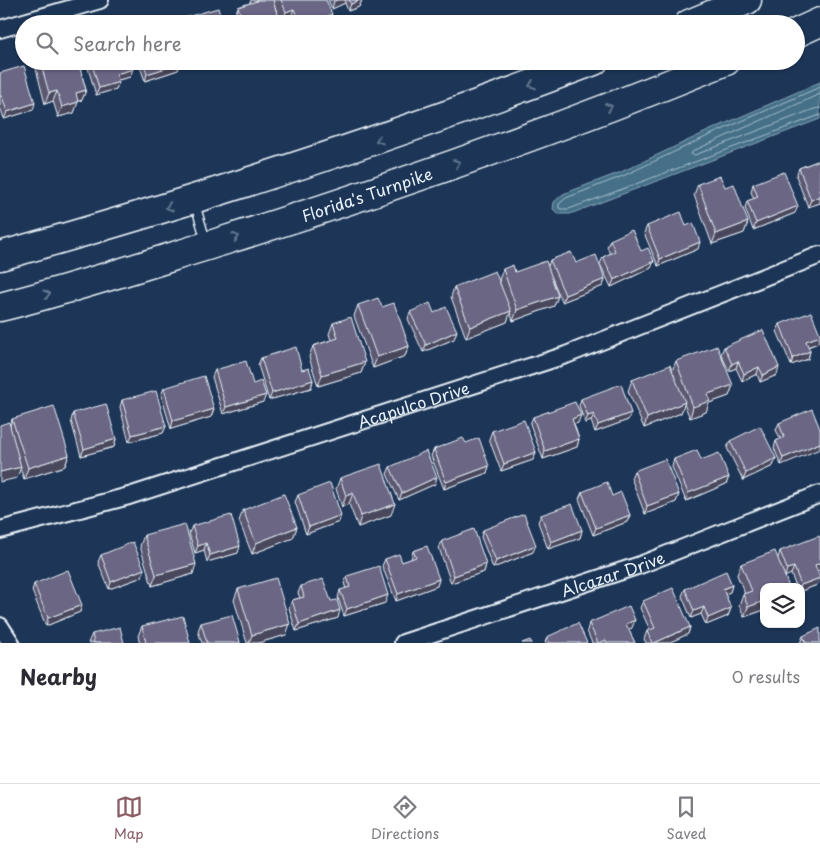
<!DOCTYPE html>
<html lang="en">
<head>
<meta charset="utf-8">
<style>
	:root { --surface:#fff; --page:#f7f7f7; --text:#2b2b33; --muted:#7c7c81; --line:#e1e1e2; --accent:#8a5d65 }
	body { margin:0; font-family:"Playpen Sans",sans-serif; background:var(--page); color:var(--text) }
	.controls { position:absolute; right:15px; bottom:15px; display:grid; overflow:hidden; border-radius:10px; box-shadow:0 1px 4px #0004 }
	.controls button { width:45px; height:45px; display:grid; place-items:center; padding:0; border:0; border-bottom:1px solid var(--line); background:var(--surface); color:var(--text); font:25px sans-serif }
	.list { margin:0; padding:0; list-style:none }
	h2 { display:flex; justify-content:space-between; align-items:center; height:65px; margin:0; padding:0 20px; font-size:21px }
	h2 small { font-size:16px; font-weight:400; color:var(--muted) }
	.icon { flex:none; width:28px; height:28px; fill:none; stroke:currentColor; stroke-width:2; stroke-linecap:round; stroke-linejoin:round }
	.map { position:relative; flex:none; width:820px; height:643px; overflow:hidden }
	.search { position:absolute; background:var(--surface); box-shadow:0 1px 4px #0004; left:15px; right:15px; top:15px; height:55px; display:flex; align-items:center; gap:12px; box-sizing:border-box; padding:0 18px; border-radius:28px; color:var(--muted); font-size:19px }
	.sheet { height:140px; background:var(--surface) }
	nav { display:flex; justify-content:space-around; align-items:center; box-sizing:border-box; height:70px; border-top:1px solid var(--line); background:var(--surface); font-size:14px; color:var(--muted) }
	nav a { display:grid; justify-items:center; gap:2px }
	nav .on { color:var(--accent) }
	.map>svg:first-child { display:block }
	.water { fill:#447088; stroke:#86a4b5 }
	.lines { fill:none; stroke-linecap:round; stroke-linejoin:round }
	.shore { stroke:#a6bdcb; stroke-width:1 }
	.lane-casing { stroke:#e8f1f8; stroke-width:11 }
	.street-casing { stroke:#e8f1f8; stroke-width:20 }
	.highway-casing { stroke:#e8f1f8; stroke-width:31 }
	.lane { stroke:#1d3557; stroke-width:8 }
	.street { stroke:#1d3557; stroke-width:16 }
	.highway { stroke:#1d3557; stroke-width:28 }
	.wall { fill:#5b5872; stroke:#e8f1f8 }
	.shaded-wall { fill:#4a475c; stroke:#e8f1f8 }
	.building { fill:#6a6684; stroke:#e8f1f8 }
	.oneway { stroke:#64778f }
	.labels { text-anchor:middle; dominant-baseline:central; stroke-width:4; stroke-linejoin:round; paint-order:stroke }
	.street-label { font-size:16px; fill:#e8f1f8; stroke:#1d3557 }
</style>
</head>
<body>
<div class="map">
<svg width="820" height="643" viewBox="0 0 820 643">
	<rect width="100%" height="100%" fill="#1d3557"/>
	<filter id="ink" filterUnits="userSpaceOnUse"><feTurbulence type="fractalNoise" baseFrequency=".02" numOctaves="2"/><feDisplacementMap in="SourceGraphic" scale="10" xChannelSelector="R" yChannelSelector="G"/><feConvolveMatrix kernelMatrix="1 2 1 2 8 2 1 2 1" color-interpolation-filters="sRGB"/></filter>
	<g filter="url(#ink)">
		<path class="water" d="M820,82V119L570,214H558L553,209L554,202L563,194L621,172L708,131Z"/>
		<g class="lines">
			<g class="shore">
				<path d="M820,87L710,135L623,176L566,198L559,204V208L561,209H569L820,115"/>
				<path d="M820,94L693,151L691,154L695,155L814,109L820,108"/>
			</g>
			<defs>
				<path id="lane" d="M195,204L206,241"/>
				<g id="street">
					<path d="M0,29L100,0"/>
					<path id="s1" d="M0,530L129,496L566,355L820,255"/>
					<path d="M0,626L11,643"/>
					<path id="s2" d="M403,643L640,565L820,494"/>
				</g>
				<g id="highway">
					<path d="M689,24L747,0"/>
					<path d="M796,33L820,22"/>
					<path d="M0,256C201,200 399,135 594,61"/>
					<path id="s3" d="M0,307C76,288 151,263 226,240C395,187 562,128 726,61"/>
				</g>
			</defs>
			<use href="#lane" class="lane-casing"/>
			<use href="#street" class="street-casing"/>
			<use href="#highway" class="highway-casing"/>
			<use href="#lane" class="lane"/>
			<use href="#street" class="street"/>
			<use href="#highway" class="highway"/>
		</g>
		<g class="wall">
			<path d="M251,0H273V2L274,0H326L328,24H292L290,19L282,23L274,5L280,24H236L234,17L238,7L250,3Z"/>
			<path d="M328,0H362L359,7L348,11L345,3L332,9Z"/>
			<path d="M183,18L223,24H181Z"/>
			<path d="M39,61H78L86,90L82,100L78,101L74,113L58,117L53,101L45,104L36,69Z"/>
			<path d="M86,61H130V77L118,80L119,82L116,89L96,95Z"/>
			<path d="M138,61H181V63L178,70L145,81Z"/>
			<path d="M0,73L33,110L4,119L0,106Z"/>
			<path d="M820,160V203L808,207L796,176L799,168Z"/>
			<path d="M698,184L725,187L748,222L744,233L712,244L694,195Z"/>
			<path d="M753,184L795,213L753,230L745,208L747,201L754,199L751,192Z"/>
			<path d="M647,226H686L698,249L658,266L644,233Z"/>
			<path d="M610,240L641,251L654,261L651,268L611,287L600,264L603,257L610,254L607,247Z"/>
			<path d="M550,260L576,263L605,279L603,286L562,302L551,276L558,296L554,306L513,321L510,313L507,322L466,338L451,297L454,287L502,290L499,280L503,269L515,272L548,266Z"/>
			<path d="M358,305L382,307L409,346L405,356L373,368L354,316Z"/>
			<path d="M410,312L434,313L454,339L423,352L408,319Z"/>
			<path d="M333,323L365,362L361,373L318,386L309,357L313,346L331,340L329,334Z"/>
			<path d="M780,324L818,343L808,347L810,351L808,359L791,365L777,331Z"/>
			<path d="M724,347L777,375L760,382L757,374L742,381L736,368L729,371L721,354Z"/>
			<path d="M261,358L302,370L313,380L311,388L269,400L258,365Z"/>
			<path d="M676,361L733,385L729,396L709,403L706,412L690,418L684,404L681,413L644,428L628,391L632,380L672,371Z"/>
			<path d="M215,370L253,384L263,402L223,414L212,377Z"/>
			<path d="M164,388L211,417L171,429L161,395Z"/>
			<path d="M581,399L628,420L595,432L591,421L585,423L579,406Z"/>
			<path d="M122,400L166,426L163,433L129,442L120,407Z"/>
			<path d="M73,413L116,439L114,447L81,456L71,421Z"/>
			<path d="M533,417L578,423L574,424L579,439L577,447L543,459L530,424Z"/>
			<path d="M12,419L69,455L65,466L24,479L20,468L17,478L10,426Z"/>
			<path d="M779,423L820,429L781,465L774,448L776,441L780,439L776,430Z"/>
			<path d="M492,431L536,452L533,460L501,471L489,439Z"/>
			<path d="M730,441L776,458L773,466L743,480L727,448Z"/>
			<path d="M466,443L489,466L487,473L444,489L431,456L434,449Z"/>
			<path d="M674,459L701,460L729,477L726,484L686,501L672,467Z"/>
			<path d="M390,467L435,484L399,500L387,474Z"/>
			<path d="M634,471L679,494L676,502L645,514L631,478Z"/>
			<path d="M340,478L391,515L358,527L349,504L342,507L336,489Z"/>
			<path d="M582,492L612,496L630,515L627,522L593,535L579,499Z"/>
			<path d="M298,495L339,522L306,534L295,502Z"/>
			<path d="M243,510L297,527L293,538L252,554L239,521Z"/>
			<path d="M541,515L582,530L580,538L548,549L538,522Z"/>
			<path d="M192,526L238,553L207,562L204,550L195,553L189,533Z"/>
			<path d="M483,530L533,552L493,568L481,537Z"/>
			<path d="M144,535L193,574L152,586L140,546Z"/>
			<path d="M442,541L486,564L484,572L451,583L439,548Z"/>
			<path d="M413,551L439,579L437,586L396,601L382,566L385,559L402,562L411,559Z"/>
			<path d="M780,551L817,571L820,578L817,585L801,591V587H796L791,574L785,576L764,587V610L744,617L739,605L743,594H745L737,575L741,564L778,558Z"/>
			<path d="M101,555L142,577L109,589L98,562Z"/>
			<path d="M347,576L385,603L344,616L338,598L340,590L346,589L344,583Z"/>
			<path d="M34,584L82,605L80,612L46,626L32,591Z"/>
			<path d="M732,585L730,592L725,594L731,608L728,616L706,625L701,614L691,618L682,596L685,589Z"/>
			<path d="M301,586L331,601L338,618L296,631L289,608L292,600L300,598L298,593Z"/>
			<path d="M238,589L286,635L258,643H247L234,600Z"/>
			<path d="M643,601L690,627L688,634L668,643H646L644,639L647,631L650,630L640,608Z"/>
			<path d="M201,623L240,642V643H202L198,631Z"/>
			<path d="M589,623L632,628L628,629L635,643H592L587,631Z"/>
			<path d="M142,626L190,643H140L138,636Z"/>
			<path d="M92,634L124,643H88Z"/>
			<path d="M803,636L820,643H800Z"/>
			<path d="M547,637L587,643H545Z"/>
		</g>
		<g class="shaded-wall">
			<path d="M338,0H346L345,3L332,9L334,1Z"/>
			<path d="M360,0H362L359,7L348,11L351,4Z"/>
			<path d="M294,9L290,19L282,23L286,12Z"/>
			<path d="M332,14L328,24H310Z"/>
			<path d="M181,63L178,70L145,81L147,74Z"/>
			<path d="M133,69L130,77L114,81L116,74Z"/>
			<path d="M119,82L116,89L96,95L99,88Z"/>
			<path d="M86,90L82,100L72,103L76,93Z"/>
			<path d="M57,91L53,101L45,104L49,93Z"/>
			<path d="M78,102L74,113L58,117L62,107Z"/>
			<path d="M35,103L33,110L4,119L7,112Z"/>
			<path d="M820,196V203L808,207L811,200Z"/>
			<path d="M798,206L795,213L753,230L756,223Z"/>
			<path d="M748,222L744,233L712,244L716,234Z"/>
			<path d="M700,242L698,249L658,266L660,259Z"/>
			<path d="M654,261L651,268L611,287L614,280Z"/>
			<path d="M605,279L603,286L562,302L565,295Z"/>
			<path d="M558,296L554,306L513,321L517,310Z"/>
			<path d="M511,311L507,322L466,338L470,327Z"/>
			<path d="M457,331L454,339L423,352L426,345Z"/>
			<path d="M820,336L818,343L804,348L806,341Z"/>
			<path d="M409,346L405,356L373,368L377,357Z"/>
			<path d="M810,351L808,359L791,365L793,358Z"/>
			<path d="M738,361L736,368L729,371L732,364Z"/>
			<path d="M365,362L361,373L318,386L322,375Z"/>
			<path d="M759,367L757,374L742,381L744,374Z"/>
			<path d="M779,367L777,375L760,382L763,375Z"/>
			<path d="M313,380L311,388L269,400L272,393Z"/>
			<path d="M733,385L729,396L709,403L706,412L690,418L693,407L708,394Z"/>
			<path d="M266,395L263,402L223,414L226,407Z"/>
			<path d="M685,402L681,413L644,428L647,418Z"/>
			<path d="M214,409L211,417L171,429L173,421Z"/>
			<path d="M631,413L628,420L595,432L598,425Z"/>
			<path d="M594,414L591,421L585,423L588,416Z"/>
			<path d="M581,415L578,423L569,426L572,419Z"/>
			<path d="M166,426L163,433L129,442L132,435Z"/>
			<path d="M116,439L114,447L81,456L84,449Z"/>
			<path d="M579,439L577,447L543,459L545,451Z"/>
			<path d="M820,443V449L781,465L783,458Z"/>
			<path d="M536,452L533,460L501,471L504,464Z"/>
			<path d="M69,455L65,466L24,479L28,468Z"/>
			<path d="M776,458L773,466L743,480L746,473Z"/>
			<path d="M489,466L487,473L444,489L446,482Z"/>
			<path d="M21,467L17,478L0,482V472Z"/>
			<path d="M437,477L435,484L399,500L402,493Z"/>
			<path d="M729,477L726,484L686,501L688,493Z"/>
			<path d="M353,493L349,504L342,507L346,496Z"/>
			<path d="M679,494L676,502L645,514L647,506Z"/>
			<path d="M395,504L391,515L358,527L361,516Z"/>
			<path d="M341,515L339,522L306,534L309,527Z"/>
			<path d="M630,515L627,522L593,535L596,528Z"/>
			<path d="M297,527L293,538L252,554L256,543Z"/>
			<path d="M582,530L580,538L548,549L551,542Z"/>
			<path d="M206,543L204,550L195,553L198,546Z"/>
			<path d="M536,545L533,552L493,568L496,561Z"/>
			<path d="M240,546L238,553L207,562L210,555Z"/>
			<path d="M820,563V570L812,573L815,565Z"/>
			<path d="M196,564L193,574L152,586L156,575Z"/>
			<path d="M486,564L484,572L451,583L454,576Z"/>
			<path d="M794,567L791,574L785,577L787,569Z"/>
			<path d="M144,569L142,577L109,589L111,582Z"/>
			<path d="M820,578L817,585L801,591V587H800L801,585Z"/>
			<path d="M439,579L437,586L396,601L398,594Z"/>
			<path d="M732,585L730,592L720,596L723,589Z"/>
			<path d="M388,595L385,603L344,616L347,609Z"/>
			<path d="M764,601V610L744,617L748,607Z"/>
			<path d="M82,605L80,612L46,626L48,618Z"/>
			<path d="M704,607L701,614L691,618L694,611Z"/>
			<path d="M731,608L728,616L706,625L708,618Z"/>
			<path d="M340,610L338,618L296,631L299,624Z"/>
			<path d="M635,620L632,628L624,631L626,624Z"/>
			<path d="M290,624L286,635L258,643H249L252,635Z"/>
			<path d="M690,627L688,634L668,643H654Z"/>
		</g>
		<g class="building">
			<path d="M256,0H273L280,24H244L238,7L257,1Z"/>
			<path d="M281,0H326L332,14L310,24H301L294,9L286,12Z"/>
			<path d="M349,0H360L351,4Z"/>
			<path d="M218,8L223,24H185L183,18Z"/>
			<path d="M40,61H78L86,90L76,93L78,102L62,107L57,91L49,93Z"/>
			<path d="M91,61H130L133,69L116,74L119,82L99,88Z"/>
			<path d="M143,61H181V63L147,74Z"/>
			<path d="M24,66L35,103L7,112L2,96L0,97V73Z"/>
			<path d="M820,160V196L811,200L799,168Z"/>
			<path d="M784,172L798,206L756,223L747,201L758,197L753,184Z"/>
			<path d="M720,176L725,187L734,184L748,222L716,234L698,184Z"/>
			<path d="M681,212L686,226L693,223L700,242L660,259L647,226Z"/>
			<path d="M632,230L641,251L648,248L654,261L614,280L603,257L615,251L610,240Z"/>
			<path d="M571,252L576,263L596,255L605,279L565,295L550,260Z"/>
			<path d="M546,261L558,296L517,310L503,269L513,265L515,272Z"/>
			<path d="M495,271L511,311L470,327L454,287Z"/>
			<path d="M378,298L382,307L394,303L409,346L377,357L358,305Z"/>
			<path d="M430,303L434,313L446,307L457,331L426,345L410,312Z"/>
			<path d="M811,312L820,334V336L806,341L810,351L793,358L780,324Z"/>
			<path d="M351,317L365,362L322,375L313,346L338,338L333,323Z"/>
			<path d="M763,330L779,367L763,375L759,367L744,374L738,361L732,364L724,347Z"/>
			<path d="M717,346L733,385L708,394L710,401L693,407L676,361Z"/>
			<path d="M296,347L302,370L309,368L313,380L272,393L261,358Z"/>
			<path d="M246,361L253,384L261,381L266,395L226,407L215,370Z"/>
			<path d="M670,365L685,402L647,418L632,380Z"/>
			<path d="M204,376L214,409L173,421L164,388Z"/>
			<path d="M621,384L631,413L598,425L594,414L588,416L581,399Z"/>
			<path d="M156,391L166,426L132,435L122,400Z"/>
			<path d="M575,402L581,415L572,419L579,439L545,451L533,417Z"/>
			<path d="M106,404L116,439L84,449L73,413Z"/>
			<path d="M54,406L69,455L28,468L12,419Z"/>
			<path d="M812,409L820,429V443L783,458L776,441L784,437L779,423Z"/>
			<path d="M524,420L536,452L504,464L492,431Z"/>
			<path d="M9,422L21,467L0,472V425Z"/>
			<path d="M760,426L776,458L746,473L730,441Z"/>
			<path d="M463,438L466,443L479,438L489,466L446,482L434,449Z"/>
			<path d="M697,450L701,460L719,453L729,477L688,493L674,459Z"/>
			<path d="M426,451L437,477L402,493L390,467Z"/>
			<path d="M665,459L679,494L647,506L634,471Z"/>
			<path d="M381,464L395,504L361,516L353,493L346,496L340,478Z"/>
			<path d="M607,482L612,496L621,492L630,515L596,528L582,492Z"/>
			<path d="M330,483L341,515L309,527L298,495Z"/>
			<path d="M284,494L297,527L256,543L243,510Z"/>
			<path d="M572,504L582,530L551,542L541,515Z"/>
			<path d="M524,514L536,545L496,561L483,530Z"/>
			<path d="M231,515L240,546L210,555L206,543L198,546L192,526Z"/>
			<path d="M185,524L196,564L156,575L144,535Z"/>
			<path d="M474,529L486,564L454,576L442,541Z"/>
			<path d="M819,536L820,539V563L815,565L820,578L801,585L794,567L787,569L780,551Z"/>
			<path d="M133,542L144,569L111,582L101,555Z"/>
			<path d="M427,546L439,579L398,594L385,559L399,554L402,562L416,557L413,551Z"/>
			<path d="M775,551L789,587H764V601L748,607L743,594L752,591L741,564Z"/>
			<path d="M379,566L388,595L347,609L340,590L350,587L347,576Z"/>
			<path d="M68,570L82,605L48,618L34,584Z"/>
			<path d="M726,571L732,585L723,589L731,608L708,618L704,607L694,611L685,589Z"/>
			<path d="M276,578L290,624L252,635L238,589Z"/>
			<path d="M323,579L331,601L337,600L340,610L299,624L292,600L304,597L301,586Z"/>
			<path d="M673,588L690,627L654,643H652L647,631L655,628L643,601Z"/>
			<path d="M629,606L635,620L626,624L635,643H607L606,640L598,643L589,623Z"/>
			<path d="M232,615L240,642L237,643H207L201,623Z"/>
			<path d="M183,616L190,643H146L142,626Z"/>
			<path d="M578,623L587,643H550L547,637Z"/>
			<path d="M120,627L124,643H94L92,634Z"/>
			<path d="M820,628V643H806L803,636Z"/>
			<path d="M530,640L532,643H522Z"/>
		</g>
		<defs><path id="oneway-chevron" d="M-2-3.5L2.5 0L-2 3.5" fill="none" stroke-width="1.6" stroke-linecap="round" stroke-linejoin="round" transform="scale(1.25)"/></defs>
		<g class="oneway">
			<use href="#oneway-chevron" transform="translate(532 85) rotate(159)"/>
			<use href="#oneway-chevron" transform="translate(609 107) rotate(-21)"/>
			<use href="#oneway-chevron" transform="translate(379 140) rotate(161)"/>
			<use href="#oneway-chevron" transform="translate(457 163) rotate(-20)"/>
			<use href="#oneway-chevron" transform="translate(169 207) rotate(163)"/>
			<use href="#oneway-chevron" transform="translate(236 237) rotate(-17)"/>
			<use href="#oneway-chevron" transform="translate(47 294) rotate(-16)"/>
		</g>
	</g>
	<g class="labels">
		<g class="street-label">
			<text stroke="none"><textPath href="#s3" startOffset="384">Florida's Turnpike</textPath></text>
			<text stroke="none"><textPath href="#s1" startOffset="432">Acapulco Drive</textPath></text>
			<text stroke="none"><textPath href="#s2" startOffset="221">Alcazar Drive</textPath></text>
		</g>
	</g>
</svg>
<div class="controls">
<button><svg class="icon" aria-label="layers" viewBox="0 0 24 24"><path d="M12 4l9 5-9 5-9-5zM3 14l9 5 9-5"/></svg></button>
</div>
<div class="search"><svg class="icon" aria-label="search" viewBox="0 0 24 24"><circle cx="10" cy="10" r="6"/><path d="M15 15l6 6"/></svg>Search here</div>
</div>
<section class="sheet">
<h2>Nearby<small>0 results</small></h2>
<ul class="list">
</ul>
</section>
<nav>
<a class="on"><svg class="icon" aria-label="map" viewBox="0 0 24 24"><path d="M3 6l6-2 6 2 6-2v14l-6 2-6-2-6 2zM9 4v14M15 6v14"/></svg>Map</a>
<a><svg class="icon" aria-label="directions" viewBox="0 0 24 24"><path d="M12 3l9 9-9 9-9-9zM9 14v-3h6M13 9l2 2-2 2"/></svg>Directions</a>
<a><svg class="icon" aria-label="saved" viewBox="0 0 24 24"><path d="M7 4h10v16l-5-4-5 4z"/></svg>Saved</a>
</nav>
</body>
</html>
